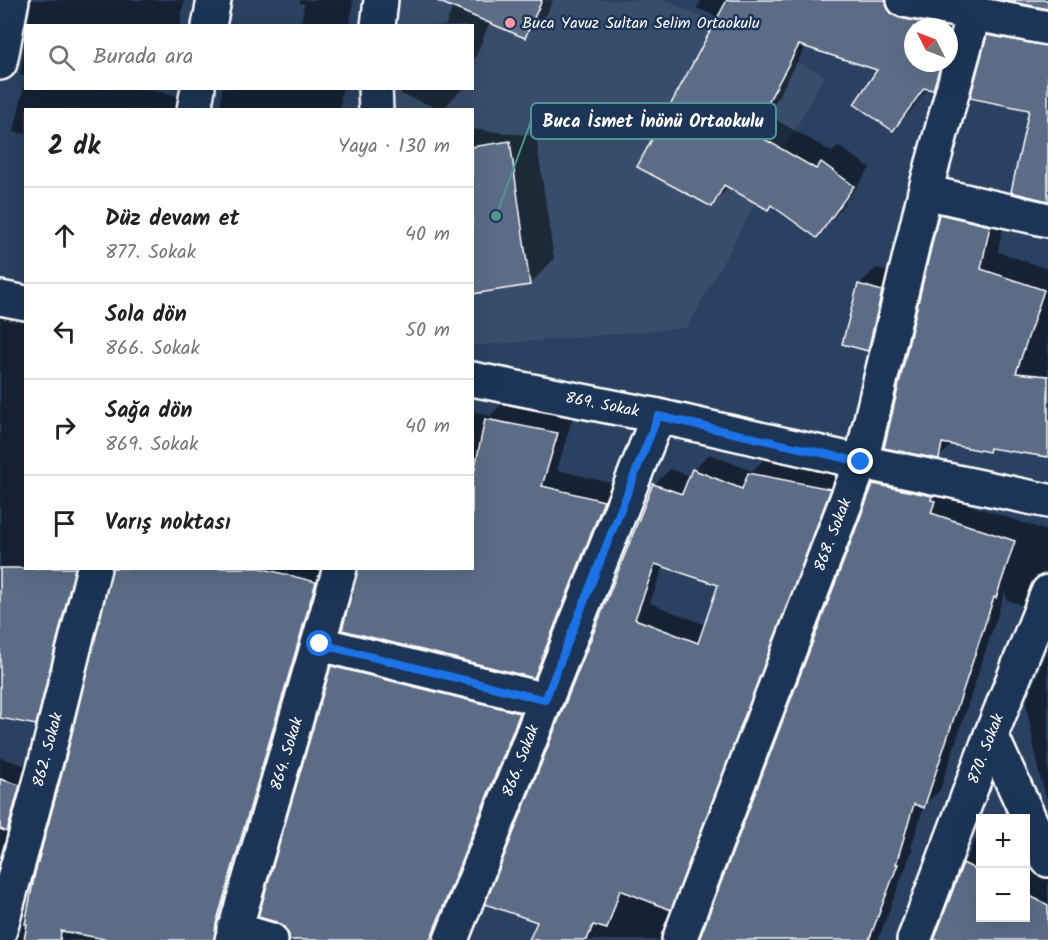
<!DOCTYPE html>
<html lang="tr">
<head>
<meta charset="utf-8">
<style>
	:root { --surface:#fff; --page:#f6f6f6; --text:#222; --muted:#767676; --line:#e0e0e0 }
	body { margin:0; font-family:Kalam,sans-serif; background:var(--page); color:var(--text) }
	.controls { position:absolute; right:18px; bottom:18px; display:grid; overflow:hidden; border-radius:0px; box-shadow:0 6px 24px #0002 }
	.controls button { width:54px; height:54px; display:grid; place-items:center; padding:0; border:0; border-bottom:2px solid var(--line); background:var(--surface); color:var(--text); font:30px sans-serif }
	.compass { position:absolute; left:904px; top:18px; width:54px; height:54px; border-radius:50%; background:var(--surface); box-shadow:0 6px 24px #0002; rotate:312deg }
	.stop { position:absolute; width:18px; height:18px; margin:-14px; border:4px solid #1a73e8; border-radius:50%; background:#fff }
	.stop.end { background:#1a73e8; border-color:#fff; box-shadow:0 2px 6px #0008 }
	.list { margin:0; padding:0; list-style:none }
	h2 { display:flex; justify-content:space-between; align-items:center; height:78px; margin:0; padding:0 24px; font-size:26px }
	h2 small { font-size:20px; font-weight:400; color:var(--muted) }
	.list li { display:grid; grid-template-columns:39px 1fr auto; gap:18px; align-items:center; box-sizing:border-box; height:96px; padding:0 24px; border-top:2px solid var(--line) }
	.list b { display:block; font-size:22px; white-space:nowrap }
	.list p { margin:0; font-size:20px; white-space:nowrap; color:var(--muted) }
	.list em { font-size:20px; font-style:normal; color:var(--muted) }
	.icon { flex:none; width:33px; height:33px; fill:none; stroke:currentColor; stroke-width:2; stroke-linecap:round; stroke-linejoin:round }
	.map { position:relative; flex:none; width:1048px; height:940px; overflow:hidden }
	.search { position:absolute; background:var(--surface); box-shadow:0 6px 24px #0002; left:24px; top:24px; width:450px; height:66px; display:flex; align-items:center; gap:15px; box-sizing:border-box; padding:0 21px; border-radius:0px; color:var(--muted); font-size:22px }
	.panel { position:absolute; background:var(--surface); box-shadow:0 6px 24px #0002; left:24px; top:108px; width:450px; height:462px; border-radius:0px }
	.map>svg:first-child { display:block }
	.built { fill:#394e6c }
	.shadow { fill:#0007; fill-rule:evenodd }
	.building { fill:#5b6c86; stroke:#fff; stroke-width:1.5; fill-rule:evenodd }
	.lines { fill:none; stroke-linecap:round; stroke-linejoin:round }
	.minor-casing { stroke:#fff; stroke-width:38 }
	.secondary-casing { stroke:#fff; stroke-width:38 }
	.minor { stroke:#1d3557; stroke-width:33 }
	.secondary { stroke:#1d3557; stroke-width:33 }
	.route { stroke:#1a73e8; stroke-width:8 }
	.poi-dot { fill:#ff9aa2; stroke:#1d3557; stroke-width:2 }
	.labels { text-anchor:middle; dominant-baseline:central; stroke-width:5; stroke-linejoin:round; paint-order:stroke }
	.poi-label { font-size:16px; fill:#fff; stroke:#1d3557; text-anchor:start }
	.street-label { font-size:16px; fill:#fff; stroke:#1d3557 }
	.leader { fill:none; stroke:#4b9892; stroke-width:2 }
	.callout-dot { fill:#4b9892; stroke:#1d3557; stroke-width:2 }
	.callout { fill:#1d3557; stroke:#4b9892; stroke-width:2 }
	.callout-label { font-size:18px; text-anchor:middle; font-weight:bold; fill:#fff }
</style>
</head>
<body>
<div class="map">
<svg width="1048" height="940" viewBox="0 0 1048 940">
	<rect width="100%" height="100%" fill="#2a4161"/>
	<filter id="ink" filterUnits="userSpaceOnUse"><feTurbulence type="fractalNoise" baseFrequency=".0167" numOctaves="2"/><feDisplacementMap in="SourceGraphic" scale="12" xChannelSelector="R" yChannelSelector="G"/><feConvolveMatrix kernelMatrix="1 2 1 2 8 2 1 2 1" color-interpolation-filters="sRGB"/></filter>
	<g filter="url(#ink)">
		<path class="built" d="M398,0H666L825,75L687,328L473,346L472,110L393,109L391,89L472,88V26L393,25Z"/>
		<g class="shadow">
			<path d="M32,0H184L180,26H28Z"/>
			<path d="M300,0H353L350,26H301L304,4L300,3Z"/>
			<path d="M456,0H553L547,14L525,37L490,22L472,65V26H445Z"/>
			<path d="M701,0H914L966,11L950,71L933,88L928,87L910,112L893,129L880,69L806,46L768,115L832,152L839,146L870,168L833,219L817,236L772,204L730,186L712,205L719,18L697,8ZM913,27H949V63H913Z"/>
			<path d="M1006,19L1048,27V199L1030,110L972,97L989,36Z"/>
			<path d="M26,40V76L20,75Z"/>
			<path d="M26,77V88H139L192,98L201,110H26V134L14,132Z"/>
			<path d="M222,88H342L340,110H220Z"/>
			<path d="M403,88H463L442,110L401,94Z"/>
			<path d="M472,129L536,136L554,259L530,284L472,292Z"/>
			<path d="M957,198L1006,209L998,252L1048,269V456L992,447L988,451L953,443L939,458L940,215Z"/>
			<path d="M876,268L898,274L884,333L868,350L859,285Z"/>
			<path d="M0,304L26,309V568H86L51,708L35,724L0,716Z"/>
			<path d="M503,403L573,417L557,470L619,485L550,660L534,676L472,568V411L490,416Z"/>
			<path d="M709,454L752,471L765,458L845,474L686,940H531L539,921L654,485L670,469L691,476L693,470ZM664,565L720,584L706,625L650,603Z"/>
			<path d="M890,468L950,485L946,497L1048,531V572H1044L1038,589L1022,605L1007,600L1005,592L940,790L924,805L911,848H913L878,940H701L874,484Z"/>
			<path d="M114,568H331L240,940H0L11,932L20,933L66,766Z"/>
			<path d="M1048,647V801L1039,774L1026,703Z"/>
			<path d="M349,651L536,697L438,940H290L332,667Z"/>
			<path d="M0,757L35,769L0,899Z"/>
			<path d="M980,835V918H1026V840L1048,853V940H936L965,861L976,839Z"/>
		</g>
		<g class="building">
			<path d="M435,0H542L525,38Z"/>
			<path d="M727,0H886L887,7L891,14L900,18L945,27H913V63H941L933,90L924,88L893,131L854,104L877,70L799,45L752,132L816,169L821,162L854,186L817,238L771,205L768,210L724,185L712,207L637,167Z"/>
			<path d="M1002,0H1048V9Z"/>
			<path d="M987,35L1048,46V201L1011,192L1029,110L970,98Z"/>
			<path d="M510,141L530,285L472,294V147Z"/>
			<path d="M939,214L990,226L981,269L1044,290L1016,373L1048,376V457L990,448L989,452L942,443L939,459L884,448Z"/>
			<path d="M858,284L882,291L868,351L842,344Z"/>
			<path d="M485,419L558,433L542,486L604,501L534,678L342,630L358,568H472V482Z"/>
			<path d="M692,469L742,489L748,473L831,489L671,910L620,890L607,929L593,925L587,940H529L537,922L485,904L653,484L682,494ZM655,564L718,585L698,643L635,619Z"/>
			<path d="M873,484L932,496L931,500L935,501L931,513L1015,541L996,598L994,597L924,808L914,804L896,864H898L869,940H699Z"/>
			<path d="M0,568H75L36,725L0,718Z"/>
			<path d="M112,568H260L316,582L216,924L214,940H110L61,931L60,940H24L27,924H25L35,873L64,766Z"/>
			<path d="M331,666L520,713L430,940H289V935L284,927L276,922L258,917Z"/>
			<path d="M0,779L20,785L7,832L0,829Z"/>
			<path d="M963,863L981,872V918H1026V894L1048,905V940H934Z"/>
		</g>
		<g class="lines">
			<defs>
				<g id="minor">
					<path d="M904,0L1048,28"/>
					<path d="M209,26L214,0"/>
					<path d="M378,26L381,0"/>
					<path d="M375,88L376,110"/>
					<path d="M194,110L198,88"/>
					<path d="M925,192L1048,220"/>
					<path d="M0,298L26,303"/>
					<path d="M472,379L658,416L861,462L1048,501"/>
					<path d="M320,644L545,700"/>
					<path d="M991,735L1048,860"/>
					<path d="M234,929L271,940"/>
					<path d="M0,930L46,761L94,568"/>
					<path d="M232,940L340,568"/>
					<path d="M451,940L658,416"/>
					<path d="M679,940L861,462L925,192L974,13"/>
					<path d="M914,940L991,735L1048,592"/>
				</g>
				<path id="secondary" d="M0,63L12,0"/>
			</defs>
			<use href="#minor" class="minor-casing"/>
			<use href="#secondary" class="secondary-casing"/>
			<use href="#minor" class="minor"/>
			<use href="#secondary" class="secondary"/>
		</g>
	</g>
	<g class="lines" filter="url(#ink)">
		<path class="route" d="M320,644L545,700L658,416L861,462"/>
	</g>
	<circle class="poi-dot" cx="510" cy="23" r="6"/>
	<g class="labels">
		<g class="poi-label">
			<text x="522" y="23">Buca Yavuz Sultan Selim Ortaokulu</text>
		</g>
		<g class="street-label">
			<text transform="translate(602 405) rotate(11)">869. Sokak</text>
			<text transform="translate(833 535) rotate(-69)">868. Sokak</text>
			<text transform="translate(986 749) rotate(-69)">870. Sokak</text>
			<text transform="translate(48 750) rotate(-75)">862. Sokak</text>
			<text transform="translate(287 754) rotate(-73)">864. Sokak</text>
			<text transform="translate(521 761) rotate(-69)">866. Sokak</text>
		</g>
	</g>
	<path class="leader" d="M496 216L531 121"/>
	<circle class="callout-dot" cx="496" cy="216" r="6"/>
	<rect class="callout" x="531" y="103" width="245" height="36" rx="6"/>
	<g class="callout-label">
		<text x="653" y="127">Buca İsmet İnönü Ortaokulu</text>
	</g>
</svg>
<div class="controls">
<button>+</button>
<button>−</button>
</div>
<svg class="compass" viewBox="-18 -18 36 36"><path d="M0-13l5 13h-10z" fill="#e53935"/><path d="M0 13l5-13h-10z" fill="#767676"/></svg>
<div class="stop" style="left:320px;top:644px"></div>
<div class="stop end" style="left:861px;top:462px"></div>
<div class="search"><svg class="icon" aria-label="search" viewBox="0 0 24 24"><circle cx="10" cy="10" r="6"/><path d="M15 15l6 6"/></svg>Burada ara</div>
<section class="panel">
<h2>2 dk<small>Yaya · 130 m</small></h2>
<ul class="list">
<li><svg class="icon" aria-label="ahead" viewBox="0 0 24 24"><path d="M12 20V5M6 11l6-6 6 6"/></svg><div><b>Düz devam et</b><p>877. Sokak</p></div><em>40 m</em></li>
<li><svg class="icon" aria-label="left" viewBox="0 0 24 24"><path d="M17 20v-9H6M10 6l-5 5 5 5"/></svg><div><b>Sola dön</b><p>866. Sokak</p></div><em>50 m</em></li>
<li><svg class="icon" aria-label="right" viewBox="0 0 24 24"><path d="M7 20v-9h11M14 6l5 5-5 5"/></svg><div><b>Sağa dön</b><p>869. Sokak</p></div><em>40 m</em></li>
<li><svg class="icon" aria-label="arrive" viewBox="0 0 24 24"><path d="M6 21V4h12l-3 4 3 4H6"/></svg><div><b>Varış noktası</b></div></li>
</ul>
</section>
</div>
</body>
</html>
